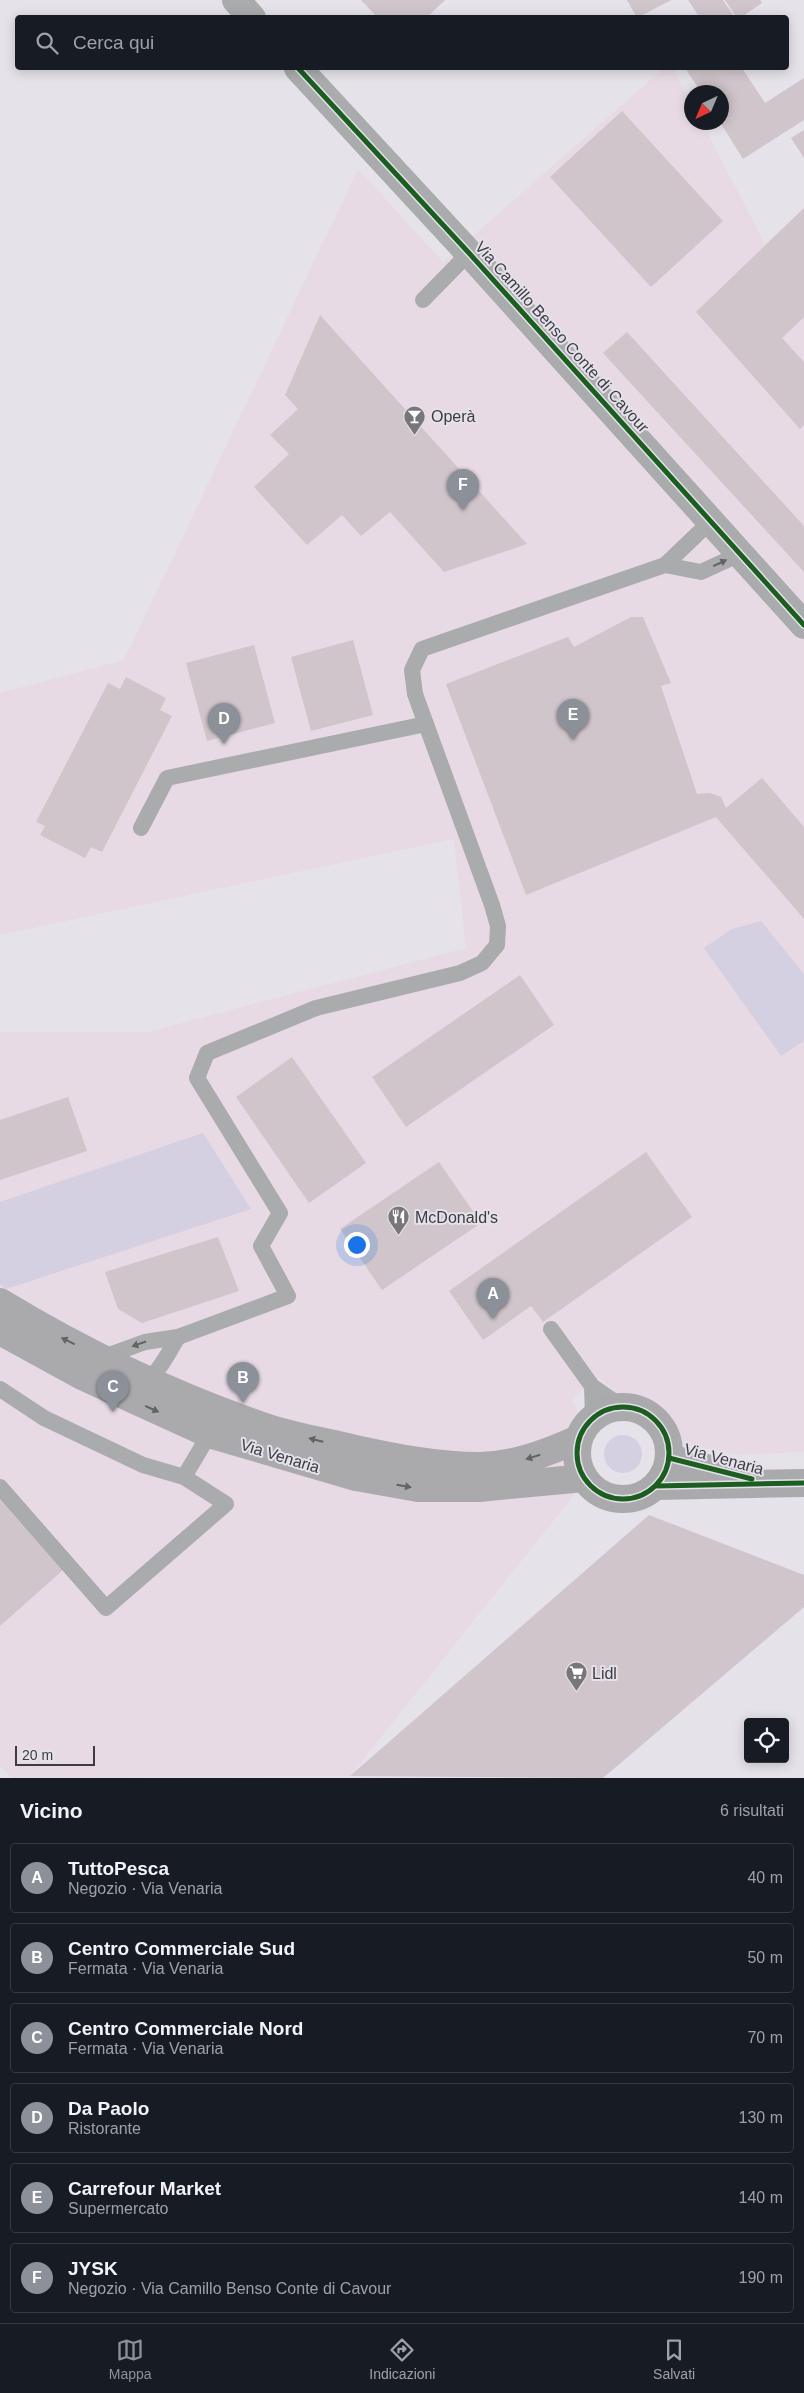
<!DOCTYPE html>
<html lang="it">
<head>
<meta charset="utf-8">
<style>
	:root { --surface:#171b24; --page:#20242c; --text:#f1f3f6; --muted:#9ea1a6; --line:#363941; --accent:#8c9099 }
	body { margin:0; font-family:Arial,sans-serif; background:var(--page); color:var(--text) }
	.controls { position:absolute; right:15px; bottom:15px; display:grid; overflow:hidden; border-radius:5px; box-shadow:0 2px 12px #0003 }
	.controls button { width:45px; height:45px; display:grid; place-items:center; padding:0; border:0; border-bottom:1px solid var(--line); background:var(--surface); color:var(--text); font:25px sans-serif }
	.compass { position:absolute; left:684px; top:85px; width:45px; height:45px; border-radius:50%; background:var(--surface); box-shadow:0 2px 12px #0003; rotate:224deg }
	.scale { position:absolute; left:15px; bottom:12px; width:80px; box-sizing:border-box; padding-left:5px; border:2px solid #3d3c40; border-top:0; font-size:14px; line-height:18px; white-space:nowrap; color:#3d3c40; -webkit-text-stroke:4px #e4e1eb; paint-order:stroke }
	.you { position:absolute; left:356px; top:1244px; width:18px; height:18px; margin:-12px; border:4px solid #fff; border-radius:50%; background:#1a73e8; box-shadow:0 0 0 8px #1a73e833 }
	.badge { display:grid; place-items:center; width:32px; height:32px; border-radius:50%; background:var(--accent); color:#fff; font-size:16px; font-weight:700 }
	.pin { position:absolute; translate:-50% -41px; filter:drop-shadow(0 1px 2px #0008) }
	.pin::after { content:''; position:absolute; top:26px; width:18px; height:15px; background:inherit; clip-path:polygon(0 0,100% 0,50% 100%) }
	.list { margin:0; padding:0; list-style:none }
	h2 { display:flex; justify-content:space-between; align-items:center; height:65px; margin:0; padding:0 20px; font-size:21px }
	h2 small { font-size:16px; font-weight:400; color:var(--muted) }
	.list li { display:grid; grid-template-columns:32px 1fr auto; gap:15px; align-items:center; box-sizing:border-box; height:70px; margin:0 10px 10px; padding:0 10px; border:1px solid var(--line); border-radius:5px }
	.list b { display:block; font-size:19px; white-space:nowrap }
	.list p { margin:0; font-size:16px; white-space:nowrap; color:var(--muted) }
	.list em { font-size:16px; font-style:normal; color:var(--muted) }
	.icon { flex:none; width:28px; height:28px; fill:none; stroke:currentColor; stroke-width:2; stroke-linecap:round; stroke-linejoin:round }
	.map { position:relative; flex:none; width:804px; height:1778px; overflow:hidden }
	.search { position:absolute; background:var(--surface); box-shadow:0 2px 12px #0003; left:15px; right:15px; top:15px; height:55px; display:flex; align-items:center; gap:12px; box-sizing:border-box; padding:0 18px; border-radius:5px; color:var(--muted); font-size:19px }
	.sheet { height:545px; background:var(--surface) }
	nav { display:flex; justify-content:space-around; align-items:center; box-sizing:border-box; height:70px; border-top:1px solid var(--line); background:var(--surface); font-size:14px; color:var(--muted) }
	nav a { display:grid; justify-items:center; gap:2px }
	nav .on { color:var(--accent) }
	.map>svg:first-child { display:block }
	.commercial { fill:#e7dae4 }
	.green { fill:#d5cfe2 }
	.building { fill:#cfc5ca }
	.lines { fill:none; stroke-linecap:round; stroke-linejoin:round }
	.path { stroke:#acacae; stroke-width:3; stroke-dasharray:4 2.5; stroke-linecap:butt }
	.service { stroke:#aaabac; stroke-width:16 }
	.tertiary { stroke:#aaabac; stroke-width:28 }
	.secondary { stroke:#aaaaad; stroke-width:28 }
	.cycleway-casing { stroke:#e4e1eb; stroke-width:8 }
	.cycleway { stroke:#1b5e20; stroke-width:5 }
	.oneway { fill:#636366 }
	.oneway2 { fill:#636266 }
	.labels { text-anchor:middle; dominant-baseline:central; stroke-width:4; stroke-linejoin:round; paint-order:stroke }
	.street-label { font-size:16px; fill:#3d3c40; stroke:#e4e1eb }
	.poi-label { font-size:16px; fill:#3d3c40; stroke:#e4e1eb; text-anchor:start }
</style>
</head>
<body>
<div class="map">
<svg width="804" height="1778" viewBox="0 0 804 1778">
	<rect width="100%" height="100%" fill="#e5e3e9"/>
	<path class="commercial" d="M664,68H673L691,103L692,122L702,123L765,244L804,208V1452L736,1455L681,1443L654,1413L617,1394L599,1378L572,1398L579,1416L574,1428V1495L350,1776L11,1778L0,1766V1032H147L466,948L454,839L0,935V693L124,660L358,169L443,262Z"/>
	<g class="green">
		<path d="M761,921L804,974V1041L781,1056L704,948L732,929Z"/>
		<path d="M203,1133L251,1209L6,1289L0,1284V1202Z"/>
		<circle cx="623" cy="1454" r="19"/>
	</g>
	<g class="building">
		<path d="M361,0H445L426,18H378Z"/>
		<path d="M627,0H671L637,18Z"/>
		<path d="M688,0H723L735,18H700Z"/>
		<path d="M725,0H760L762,3L740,18H737Z"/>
		<path d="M685,68H742L765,103L804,78V120L743,159L720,122L722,92H701Z"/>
		<path d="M622,111L723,221L651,287L550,177Z"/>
		<path d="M804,130V158L791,138Z"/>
		<path d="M804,208V320L803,318L782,338L804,362V425L800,429L696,312Z"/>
		<path d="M320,315L527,544L444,572L390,512L361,536L342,515L307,545L254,487L289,454L270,435L298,409L285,395Z"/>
		<path d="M627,332L804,526V572L603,353Z"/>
		<path d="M631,617H643L671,683L661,686L697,794L710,793L721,797L726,808L762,778L804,827V919L716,817L526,895L446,684L568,637L574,647Z"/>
		<path d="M353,640L373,715L311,731L291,657Z"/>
		<path d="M254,645L275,723L207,741L186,663Z"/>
		<path d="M126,677L166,698L160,710L172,716L102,852L91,847L85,858L40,835L45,826L36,822L108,683L120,689Z"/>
		<path d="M520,975L554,1025L406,1127L372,1077Z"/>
		<path d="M292,1057L366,1163L309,1203L236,1097Z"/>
		<path d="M68,1097L87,1151L0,1180V1120Z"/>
		<path d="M646,1152L692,1217L543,1322L531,1306L483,1340L449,1291Z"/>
		<path d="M439,1162L481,1223L382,1290L340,1229Z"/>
		<path d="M218,1237L239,1291L142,1323L118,1309L105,1272Z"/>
		<path d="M0,1500L63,1570L0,1626Z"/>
		<path d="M649,1515L804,1575V1607L603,1778L350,1776Z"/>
	</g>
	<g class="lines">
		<path class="path" d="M658,1408L676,1429"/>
		<g class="service">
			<path d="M423,300L469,253"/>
			<path d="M665,565L701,572L740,554"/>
			<path d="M141,828L167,778L426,724"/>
			<path d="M551,1329L592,1386L622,1407"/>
			<path d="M101,1358L145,1342L178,1337L288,1296L261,1246L280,1213L197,1078L207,1053L316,1008L460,973L482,963L497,945L498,926L492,905L415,694L412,670L422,649L665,565L711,521"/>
			<path d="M142,1384C159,1374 168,1353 178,1337"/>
			<path d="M592,1386L593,1417"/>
			<path d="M0,1389L44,1418L143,1465L184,1477"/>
			<path d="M0,1487L106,1608L226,1504L184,1477L213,1428"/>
		</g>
		<g class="tertiary">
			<path d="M236,0L252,18"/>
			<path d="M298,68L469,253L804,625"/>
		</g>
		<g class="secondary">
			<path d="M0,1302C84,1353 174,1396 268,1428C296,1437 327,1442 356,1449C397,1458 438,1466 480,1466C515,1465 547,1453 578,1439"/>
			<path d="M0,1331L82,1376L209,1434L356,1477L418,1488H479L584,1478"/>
			<circle cx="623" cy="1453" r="46"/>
			<path d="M669,1458L733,1475"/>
			<path d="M657,1486L804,1483"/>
		</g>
		<defs>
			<g id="cycleway">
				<path d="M298,68L469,253L804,625"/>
				<circle cx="623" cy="1453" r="46"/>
				<path d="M669,1458L752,1479"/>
				<path d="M657,1486L804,1483"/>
			</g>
		</defs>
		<use href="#cycleway" class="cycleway-casing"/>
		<use href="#cycleway" class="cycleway"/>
	</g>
	<defs><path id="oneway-solid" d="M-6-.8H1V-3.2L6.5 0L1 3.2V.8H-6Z" transform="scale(1.25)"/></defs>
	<g class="oneway">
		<use href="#oneway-solid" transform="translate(720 563) rotate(-25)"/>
		<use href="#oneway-solid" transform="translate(139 1344) rotate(161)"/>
	</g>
	<g class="oneway2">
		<use href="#oneway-solid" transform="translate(68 1341) rotate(-154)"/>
		<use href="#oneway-solid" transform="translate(152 1409) rotate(24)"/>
		<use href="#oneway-solid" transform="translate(316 1440) rotate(-166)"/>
		<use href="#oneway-solid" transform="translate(533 1457) rotate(163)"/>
		<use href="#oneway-solid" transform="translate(404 1486) rotate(10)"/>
	</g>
	<defs>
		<symbol id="bar-pin" viewBox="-11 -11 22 30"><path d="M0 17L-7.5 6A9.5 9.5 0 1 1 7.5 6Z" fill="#78767b" stroke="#e4e1eb"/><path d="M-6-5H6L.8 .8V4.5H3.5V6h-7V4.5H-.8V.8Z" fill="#fff"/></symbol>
		<symbol id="restaurant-pin" viewBox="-11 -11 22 30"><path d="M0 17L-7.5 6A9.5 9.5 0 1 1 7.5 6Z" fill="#78767b" stroke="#e4e1eb"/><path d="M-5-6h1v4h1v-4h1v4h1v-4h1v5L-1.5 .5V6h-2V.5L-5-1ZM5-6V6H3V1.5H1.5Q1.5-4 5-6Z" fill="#fff"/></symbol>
		<symbol id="supermarket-pin" viewBox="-11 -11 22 30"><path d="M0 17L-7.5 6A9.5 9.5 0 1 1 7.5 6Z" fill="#78767b" stroke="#e4e1eb"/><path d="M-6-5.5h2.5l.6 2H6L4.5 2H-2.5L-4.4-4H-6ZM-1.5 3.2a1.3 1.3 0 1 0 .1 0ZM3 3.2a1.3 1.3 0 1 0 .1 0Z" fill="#fff"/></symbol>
	</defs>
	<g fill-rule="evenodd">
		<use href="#bar-pin" x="402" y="404" width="25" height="34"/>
		<use href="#restaurant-pin" x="386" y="1204" width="25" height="34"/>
		<use href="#supermarket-pin" x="564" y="1660" width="25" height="34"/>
	</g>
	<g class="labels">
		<g class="street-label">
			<text transform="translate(562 337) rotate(48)">Via Camillo Benso Conte di Cavour</text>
			<text transform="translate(280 1456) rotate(17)">Via Venaria</text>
			<text transform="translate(724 1459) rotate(15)">Via Venaria</text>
		</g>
		<g class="poi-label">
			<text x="431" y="416">Operà</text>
			<text x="415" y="1217">McDonald's</text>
			<text x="592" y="1673">Lidl</text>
		</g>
	</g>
</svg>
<div class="controls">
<button><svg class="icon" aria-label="locate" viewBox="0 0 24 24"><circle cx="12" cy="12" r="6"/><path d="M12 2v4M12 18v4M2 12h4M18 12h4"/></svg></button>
</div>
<svg class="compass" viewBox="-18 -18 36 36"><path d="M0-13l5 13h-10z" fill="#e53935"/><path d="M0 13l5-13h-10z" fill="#9ea1a6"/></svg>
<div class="scale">20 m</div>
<div class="you"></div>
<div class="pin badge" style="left:493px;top:1319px">A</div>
<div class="pin badge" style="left:243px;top:1403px">B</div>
<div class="pin badge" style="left:113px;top:1412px">C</div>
<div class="pin badge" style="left:224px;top:744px">D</div>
<div class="pin badge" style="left:573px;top:740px">E</div>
<div class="pin badge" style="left:463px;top:510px">F</div>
<div class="search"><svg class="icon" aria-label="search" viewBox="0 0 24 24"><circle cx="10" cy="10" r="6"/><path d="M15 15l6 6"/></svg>Cerca qui</div>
</div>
<section class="sheet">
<h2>Vicino<small>6 risultati</small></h2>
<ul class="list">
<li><span class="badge">A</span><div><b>TuttoPesca</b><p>Negozio · Via Venaria</p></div><em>40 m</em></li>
<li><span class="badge">B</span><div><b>Centro Commerciale Sud</b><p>Fermata · Via Venaria</p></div><em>50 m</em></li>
<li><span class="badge">C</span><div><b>Centro Commerciale Nord</b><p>Fermata · Via Venaria</p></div><em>70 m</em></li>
<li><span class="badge">D</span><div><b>Da Paolo</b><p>Ristorante</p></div><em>130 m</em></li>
<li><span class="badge">E</span><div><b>Carrefour Market</b><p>Supermercato</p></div><em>140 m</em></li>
<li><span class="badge">F</span><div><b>JYSK</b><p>Negozio · Via Camillo Benso Conte di Cavour</p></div><em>190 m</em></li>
</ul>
</section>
<nav>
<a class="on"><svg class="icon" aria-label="map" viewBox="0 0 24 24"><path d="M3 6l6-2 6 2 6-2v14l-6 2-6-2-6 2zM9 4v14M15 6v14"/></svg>Mappa</a>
<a><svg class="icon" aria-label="directions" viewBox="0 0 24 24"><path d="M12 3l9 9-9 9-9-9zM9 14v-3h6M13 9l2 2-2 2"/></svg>Indicazioni</a>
<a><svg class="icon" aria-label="saved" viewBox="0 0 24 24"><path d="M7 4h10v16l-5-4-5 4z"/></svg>Salvati</a>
</nav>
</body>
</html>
